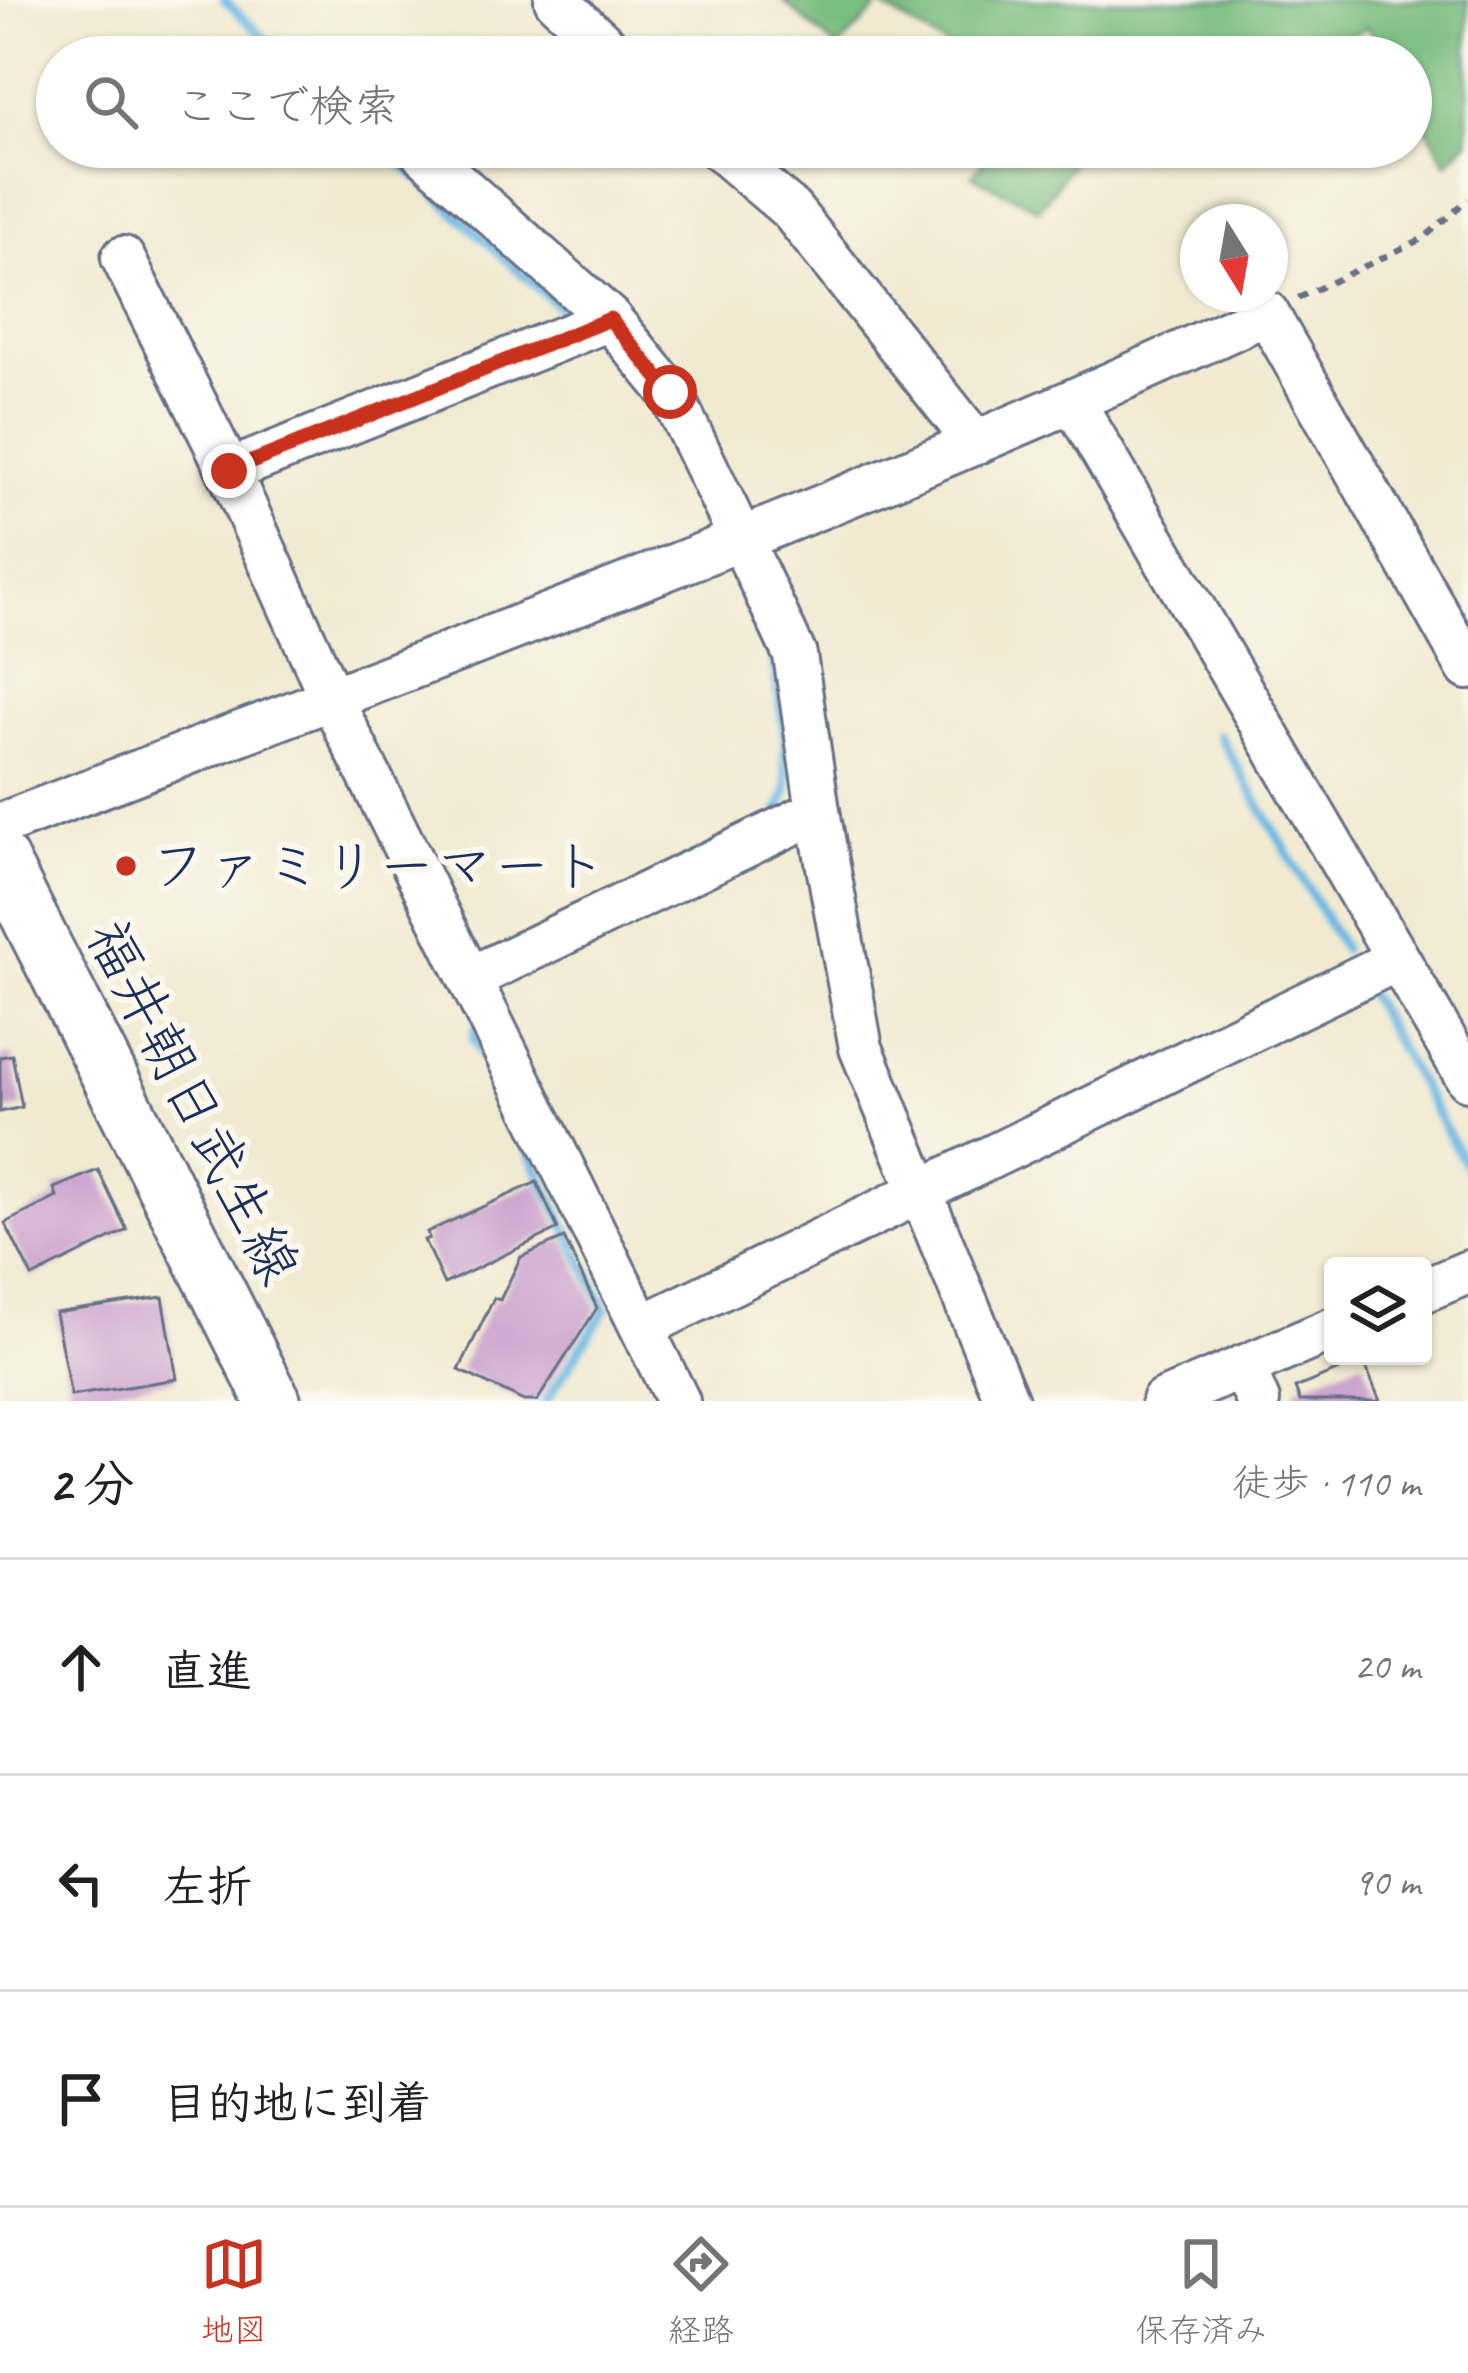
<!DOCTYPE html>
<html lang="ja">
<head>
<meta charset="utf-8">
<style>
	:root { --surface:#fff; --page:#f6f6f6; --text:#202124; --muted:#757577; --line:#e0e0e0; --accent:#c8321e }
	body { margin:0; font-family:Caveat,"Klee One",sans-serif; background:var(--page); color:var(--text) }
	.controls { position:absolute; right:36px; bottom:36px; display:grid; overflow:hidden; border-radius:12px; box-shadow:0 3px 9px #0004 }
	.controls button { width:108px; height:108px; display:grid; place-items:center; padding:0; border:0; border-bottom:3px solid var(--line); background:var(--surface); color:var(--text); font:60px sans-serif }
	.compass { position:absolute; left:1180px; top:204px; width:108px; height:108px; border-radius:50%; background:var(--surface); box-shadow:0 3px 9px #0004; rotate:169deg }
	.stop { position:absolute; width:36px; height:36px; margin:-27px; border:9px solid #c8321e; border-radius:50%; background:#fff }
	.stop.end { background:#c8321e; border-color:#fff; box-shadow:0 3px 12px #0008 }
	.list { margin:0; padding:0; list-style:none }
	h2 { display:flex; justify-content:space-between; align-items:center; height:156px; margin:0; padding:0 48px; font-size:51px }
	h2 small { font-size:39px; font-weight:400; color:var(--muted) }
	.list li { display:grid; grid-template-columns:78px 1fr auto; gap:36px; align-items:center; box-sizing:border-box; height:216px; padding:0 48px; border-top:3px solid var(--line) }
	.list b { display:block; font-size:45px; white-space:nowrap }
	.list em { font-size:39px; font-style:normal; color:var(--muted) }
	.icon { flex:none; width:66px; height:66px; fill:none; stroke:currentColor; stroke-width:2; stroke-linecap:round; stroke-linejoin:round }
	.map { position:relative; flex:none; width:1468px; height:1401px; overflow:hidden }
	.search { position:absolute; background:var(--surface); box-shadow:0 3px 9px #0004; left:36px; right:36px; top:36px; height:132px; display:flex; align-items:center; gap:30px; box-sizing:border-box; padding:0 42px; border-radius:66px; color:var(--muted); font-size:45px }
	.sheet { height:804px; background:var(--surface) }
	nav { display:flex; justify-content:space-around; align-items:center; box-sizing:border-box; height:168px; border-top:3px solid var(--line); background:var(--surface); font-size:33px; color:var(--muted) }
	nav a { display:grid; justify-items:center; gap:6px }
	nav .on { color:var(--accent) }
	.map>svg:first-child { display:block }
	.forest { fill:#7abd80; stroke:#4a766f; stroke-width:3 }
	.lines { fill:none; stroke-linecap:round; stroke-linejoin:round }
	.stream { stroke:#6ab8e4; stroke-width:9 }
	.building { fill:#cba3ce }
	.minor-casing { stroke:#667086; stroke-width:48 }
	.major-casing { stroke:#667086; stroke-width:60 }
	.path { stroke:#667086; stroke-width:6; stroke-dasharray:9 9; stroke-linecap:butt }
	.minor { stroke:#fff; stroke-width:42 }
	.major { stroke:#fff; stroke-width:54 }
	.route { stroke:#c8321e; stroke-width:15 }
	.poi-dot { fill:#c8321e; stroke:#fbf7ec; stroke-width:4.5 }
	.labels { text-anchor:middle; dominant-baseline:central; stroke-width:12; stroke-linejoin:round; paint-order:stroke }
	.poi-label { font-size:57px; fill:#1b2f5e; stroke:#fbf7ec; text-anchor:start }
	.street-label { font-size:57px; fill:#1b2f5e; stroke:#fbf7ec }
</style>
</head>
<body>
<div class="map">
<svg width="1468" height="1401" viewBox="0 0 1468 1401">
	<rect width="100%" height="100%" fill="#fbf7ec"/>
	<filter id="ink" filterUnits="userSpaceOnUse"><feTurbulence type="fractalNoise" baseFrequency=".00833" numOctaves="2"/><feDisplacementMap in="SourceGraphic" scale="24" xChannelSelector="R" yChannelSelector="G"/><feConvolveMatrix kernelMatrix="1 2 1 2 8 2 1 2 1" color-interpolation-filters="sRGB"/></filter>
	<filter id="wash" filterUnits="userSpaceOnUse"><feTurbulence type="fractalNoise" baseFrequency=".004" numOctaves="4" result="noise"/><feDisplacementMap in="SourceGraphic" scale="48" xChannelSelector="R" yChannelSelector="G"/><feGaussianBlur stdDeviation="2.7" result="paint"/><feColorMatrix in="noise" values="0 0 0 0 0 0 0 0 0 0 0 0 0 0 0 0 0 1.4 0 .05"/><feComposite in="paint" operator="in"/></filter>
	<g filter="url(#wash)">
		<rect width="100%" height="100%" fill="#f1ead1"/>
		<g class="forest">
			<path d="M782,0H1468V141L1447,163L1411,102V57H1385L1367,27L1311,57H964L880,5L838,49Z"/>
			<path d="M994,147H1083L1039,209L972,176Z"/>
		</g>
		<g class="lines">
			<g class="stream">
				<path d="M224,0L285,57"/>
				<path d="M383,147L574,321"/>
				<path d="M595,340L626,370"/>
				<path d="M738,584L772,655L786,743C779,773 797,781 778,811"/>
				<path d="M1219,735L1343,949"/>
				<path d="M1369,995L1468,1169"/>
				<path d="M476,1026L473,1038L606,1309L546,1401"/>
			</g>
		</g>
		<g id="blocks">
			<g class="building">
				<path d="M12,1055L22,1107L0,1112V1057Z"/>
				<path d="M98,1170L127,1230L32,1277L5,1223L57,1197L54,1188Z"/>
				<path d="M537,1182L558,1229L444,1284L424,1240L429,1238L427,1232Z"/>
				<path d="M564,1238L597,1308L537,1401H524L459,1370L494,1298L500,1300L521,1257Z"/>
				<path d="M163,1297L177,1379L71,1396L55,1313Z"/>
				<path d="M1363,1360L1380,1401H1300L1295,1388Z"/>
			</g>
		</g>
	</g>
	<g filter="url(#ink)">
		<use href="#blocks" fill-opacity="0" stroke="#667086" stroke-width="3"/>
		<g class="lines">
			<defs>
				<g id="minor">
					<path d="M556,0L618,57"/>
					<path d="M417,147L610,319L670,392L741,539L795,655L818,811L861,1048L1007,1401"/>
					<path d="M717,147L791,210L976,443"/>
					<path d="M123,258L229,471L331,698L678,1401"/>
					<path d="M1074,403L1468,1079"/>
					<path d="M229,471L610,319"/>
					<path d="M0,825C425,661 855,506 1267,313L1468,668"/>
					<path d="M471,978L818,811"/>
					<path d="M1423,1291L1468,1272"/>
					<path d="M642,1327L1398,959"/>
					<path d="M1243,1367L1258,1401"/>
					<path d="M1163,1401L1333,1329"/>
				</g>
				<path id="major" d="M0,859L273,1401"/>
			</defs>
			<use href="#minor" class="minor-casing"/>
			<use href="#major" class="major-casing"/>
			<path class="path" d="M1298,298L1424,238L1468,199"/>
			<use href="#minor" class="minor"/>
			<use href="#major" class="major"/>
		</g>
	</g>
	<g class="lines" filter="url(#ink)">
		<path class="route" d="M229,471L610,319L670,392"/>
	</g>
	<circle class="poi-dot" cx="126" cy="866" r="12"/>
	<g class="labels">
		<g class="poi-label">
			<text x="150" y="866">ファミリーマート</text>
		</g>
		<g class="street-label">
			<text transform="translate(193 1102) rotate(63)">福井朝日武生線</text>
		</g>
	</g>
</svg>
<div class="controls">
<button><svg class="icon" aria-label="layers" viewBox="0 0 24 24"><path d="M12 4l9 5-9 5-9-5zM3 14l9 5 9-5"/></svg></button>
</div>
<svg class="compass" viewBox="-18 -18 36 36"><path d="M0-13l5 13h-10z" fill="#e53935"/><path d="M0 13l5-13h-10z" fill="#757577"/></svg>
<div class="stop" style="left:670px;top:392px"></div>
<div class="stop end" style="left:229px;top:471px"></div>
<div class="search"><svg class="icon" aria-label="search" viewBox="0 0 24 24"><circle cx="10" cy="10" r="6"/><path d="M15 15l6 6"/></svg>ここで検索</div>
</div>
<section class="sheet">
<h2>2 分<small>徒歩 · 110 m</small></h2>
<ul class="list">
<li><svg class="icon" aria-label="ahead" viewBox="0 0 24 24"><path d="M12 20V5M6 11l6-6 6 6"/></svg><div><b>直進</b></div><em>20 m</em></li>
<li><svg class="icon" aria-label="left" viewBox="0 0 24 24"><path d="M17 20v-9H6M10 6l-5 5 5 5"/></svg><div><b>左折</b></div><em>90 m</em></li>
<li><svg class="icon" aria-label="arrive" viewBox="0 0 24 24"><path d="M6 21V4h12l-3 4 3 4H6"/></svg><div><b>目的地に到着</b></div></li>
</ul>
</section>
<nav>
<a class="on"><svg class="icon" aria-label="map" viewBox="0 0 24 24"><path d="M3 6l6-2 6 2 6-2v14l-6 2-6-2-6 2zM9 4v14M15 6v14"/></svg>地図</a>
<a><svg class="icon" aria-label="directions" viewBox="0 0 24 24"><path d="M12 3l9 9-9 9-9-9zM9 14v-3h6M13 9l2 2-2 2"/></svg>経路</a>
<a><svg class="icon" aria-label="saved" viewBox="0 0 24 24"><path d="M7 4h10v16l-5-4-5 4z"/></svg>保存済み</a>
</nav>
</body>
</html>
